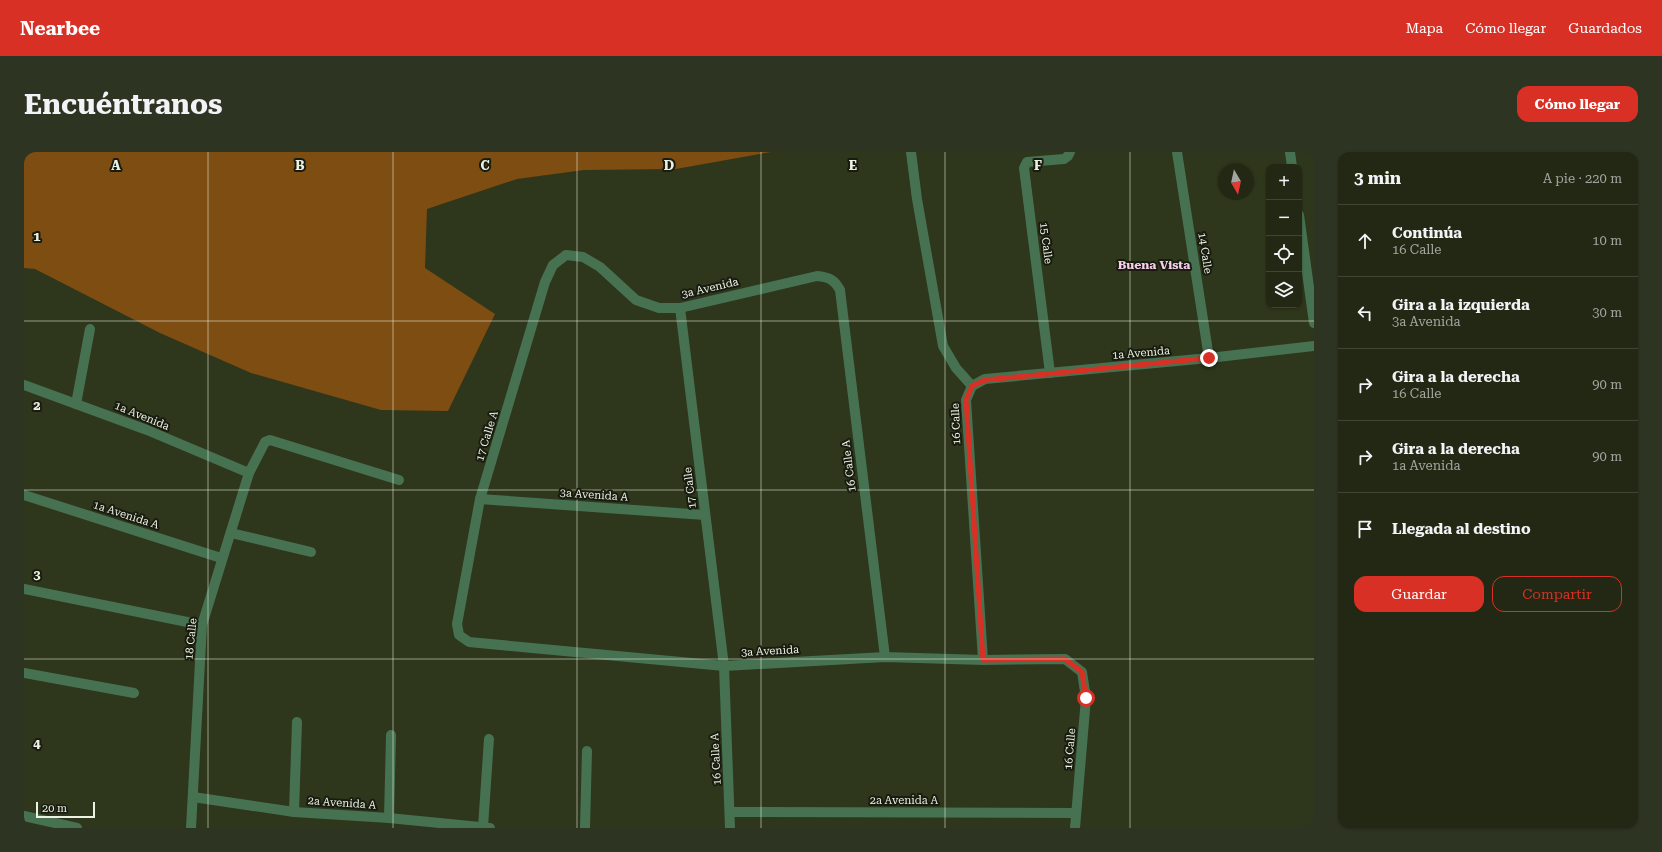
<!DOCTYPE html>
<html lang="es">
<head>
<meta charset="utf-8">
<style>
	:root { --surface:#222814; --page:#2e3422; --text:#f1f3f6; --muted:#a2a6a0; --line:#3f4434; --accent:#d93025 }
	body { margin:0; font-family:"Roboto Serif",serif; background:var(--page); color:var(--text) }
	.controls { position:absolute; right:12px; top:12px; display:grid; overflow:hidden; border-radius:8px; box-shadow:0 1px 3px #0004 }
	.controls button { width:36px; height:36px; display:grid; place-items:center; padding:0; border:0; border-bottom:1px solid var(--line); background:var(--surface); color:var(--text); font:20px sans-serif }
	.compass { position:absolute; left:1194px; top:12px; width:36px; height:36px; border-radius:50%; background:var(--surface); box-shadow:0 1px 3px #0004; rotate:171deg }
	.scale { position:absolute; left:12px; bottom:10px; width:59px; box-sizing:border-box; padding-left:4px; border:2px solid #ecf2e2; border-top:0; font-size:11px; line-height:14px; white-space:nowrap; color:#ecf2e2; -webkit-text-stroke:3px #181c10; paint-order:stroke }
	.stop { position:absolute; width:12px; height:12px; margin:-9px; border:3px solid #d93025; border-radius:50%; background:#fff }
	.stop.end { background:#d93025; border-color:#fff; box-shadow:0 1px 4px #0008 }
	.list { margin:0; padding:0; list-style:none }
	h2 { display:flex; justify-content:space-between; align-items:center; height:52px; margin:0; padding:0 16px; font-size:17px }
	h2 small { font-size:13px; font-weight:400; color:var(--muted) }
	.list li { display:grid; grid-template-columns:26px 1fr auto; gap:12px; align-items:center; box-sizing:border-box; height:72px; padding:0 16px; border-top:1px solid var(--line) }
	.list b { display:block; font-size:15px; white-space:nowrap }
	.list p { margin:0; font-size:13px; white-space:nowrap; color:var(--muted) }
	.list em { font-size:13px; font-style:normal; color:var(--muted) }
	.actions { display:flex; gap:8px; padding:12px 16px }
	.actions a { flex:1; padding:9px 0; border:1px solid var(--accent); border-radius:12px; text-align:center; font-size:14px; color:var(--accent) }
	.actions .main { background:var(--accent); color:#fff }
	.icon { flex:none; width:22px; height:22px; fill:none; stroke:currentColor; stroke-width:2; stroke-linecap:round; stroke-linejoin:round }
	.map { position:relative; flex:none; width:1290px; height:676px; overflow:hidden; border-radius:12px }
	header { display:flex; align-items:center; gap:24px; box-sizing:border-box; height:56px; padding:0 20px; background:var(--accent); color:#fff }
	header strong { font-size:19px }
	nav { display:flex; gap:22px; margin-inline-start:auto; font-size:14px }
	.intro { display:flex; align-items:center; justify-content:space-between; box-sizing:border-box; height:96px; padding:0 24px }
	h1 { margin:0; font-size:28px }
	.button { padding:10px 18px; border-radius:12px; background:var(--accent); color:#fff; font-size:14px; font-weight:700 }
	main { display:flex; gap:24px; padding:0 24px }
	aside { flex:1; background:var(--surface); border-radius:12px; box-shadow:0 1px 3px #0004 }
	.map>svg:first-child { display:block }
	.forest { fill:#7e4d12 }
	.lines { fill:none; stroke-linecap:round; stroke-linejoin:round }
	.street { stroke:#467252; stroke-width:10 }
	.route { stroke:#d93025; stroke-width:5 }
	.grid { fill:none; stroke:#ecf2e2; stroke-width:1; stroke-opacity:0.55 }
	.labels { text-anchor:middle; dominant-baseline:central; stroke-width:4; stroke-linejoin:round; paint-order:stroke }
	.street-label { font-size:11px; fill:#ecf2e2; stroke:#181c10 }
	.neighbourhood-label { font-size:12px; font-weight:bold; fill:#f8ceeb; stroke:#181c10 }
	.grid-label { font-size:13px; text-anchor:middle; font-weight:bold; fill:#ecf2e2; stroke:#181c10; stroke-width:4; stroke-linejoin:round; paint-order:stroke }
</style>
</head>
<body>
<header>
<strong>Nearbee</strong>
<nav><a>Mapa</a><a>Cómo llegar</a><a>Guardados</a></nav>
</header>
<div class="intro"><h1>Encuéntranos</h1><a class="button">Cómo llegar</a></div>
<main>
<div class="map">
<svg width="1290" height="676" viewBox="0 0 1290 676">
	<rect width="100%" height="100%" fill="#2e361b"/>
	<path class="forest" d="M0,0H747L652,17L560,18L493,27L403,57L401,116L471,162L424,259L357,258L227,221L136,181L11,117L0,116Z"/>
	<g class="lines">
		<g class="street">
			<path d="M887,0L893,47L919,194L932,216L948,234"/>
			<path d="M1153,0L1185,206"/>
			<path d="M1266,0L1268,15"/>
			<path d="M1275,63L1290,171"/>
			<path d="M656,156L700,514L706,676"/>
			<path d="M1026,221L1000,16L1003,10L1040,7L1044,4L1046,0"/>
			<path d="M0,233L123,278L225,321"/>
			<path d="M948,234L961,227L1185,206L1290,194"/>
			<path d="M948,234L942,248L959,508"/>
			<path d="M52,252L66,177"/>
			<path d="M0,343L197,406"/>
			<path d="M456,347L681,363"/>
			<path d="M207,381L287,400"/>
			<path d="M0,437L178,473"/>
			<path d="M861,505L816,138C810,127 804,125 793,124L656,156H635L612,148L576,115L559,105L542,103L529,113L521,130L456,347L433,472L435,483L445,490L700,514L861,505L959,508L1041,507L1058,520L1062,546L1051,676"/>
			<path d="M0,521L110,541"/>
			<path d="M169,645L270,660L365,666L466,676"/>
			<path d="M270,660L273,570"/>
			<path d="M707,660L1052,661"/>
			<path d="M0,664L53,676"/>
			<path d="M365,666L367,583"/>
			<path d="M459,675L465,587"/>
			<path d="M167,676L178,473L225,321L241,290L246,288L375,328"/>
			<path d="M561,676L563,599"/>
		</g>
	</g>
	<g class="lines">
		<path class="route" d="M1062,546L1058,520L1041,507L959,508L942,248L948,234L961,228L1185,206"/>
	</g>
	<path class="grid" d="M184,0V676M369,0V676M553,0V676M737,0V676M921,0V676M1106,0V676M0,169H1290M0,338H1290M0,507H1290"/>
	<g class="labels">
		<g class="street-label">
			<text transform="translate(1022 91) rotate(83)">15 Calle</text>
			<text transform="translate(1181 101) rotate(81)">14 Calle</text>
			<text transform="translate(686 136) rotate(-13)">3a Avenida</text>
			<text transform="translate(1117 201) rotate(-5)">1a Avenida</text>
			<text transform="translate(118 264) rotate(22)">1a Avenida</text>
			<text transform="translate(932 272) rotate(-92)">16 Calle</text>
			<text transform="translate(463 284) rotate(-73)">17 Calle A</text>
			<text transform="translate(825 314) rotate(-97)">16 Calle A</text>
			<text transform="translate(666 336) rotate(-97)">17 Calle</text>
			<text transform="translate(570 343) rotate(4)">3a Avenida A</text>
			<text transform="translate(102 363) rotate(18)">1a Avenida A</text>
			<text transform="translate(167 487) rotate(-84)">18 Calle</text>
			<text transform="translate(746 499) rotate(-3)">3a Avenida</text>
			<text transform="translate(1046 597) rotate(-85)">16 Calle</text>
			<text transform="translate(692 607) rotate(-93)">16 Calle A</text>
			<text x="880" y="648">2a Avenida A</text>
			<text transform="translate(318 651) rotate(4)">2a Avenida A</text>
		</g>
		<g class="neighbourhood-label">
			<text x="1130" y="113">Buena Vista</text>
		</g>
	</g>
	<g class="grid-label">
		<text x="92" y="18">A</text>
		<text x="276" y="18">B</text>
		<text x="461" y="18">C</text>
		<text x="645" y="18">D</text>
		<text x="829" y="18">E</text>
		<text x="1014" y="18">F</text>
		<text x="13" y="89">1</text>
		<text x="13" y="258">2</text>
		<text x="13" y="427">3</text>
		<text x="13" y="596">4</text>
	</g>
</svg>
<div class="controls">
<button>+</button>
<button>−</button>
<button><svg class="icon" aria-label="locate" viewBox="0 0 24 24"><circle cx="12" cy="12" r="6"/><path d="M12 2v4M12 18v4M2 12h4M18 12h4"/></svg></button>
<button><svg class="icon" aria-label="layers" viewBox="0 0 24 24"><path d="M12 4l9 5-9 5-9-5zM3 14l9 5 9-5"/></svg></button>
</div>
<svg class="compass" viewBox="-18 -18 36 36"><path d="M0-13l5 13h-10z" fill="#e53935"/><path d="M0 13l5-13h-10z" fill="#a2a6a0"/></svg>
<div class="scale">20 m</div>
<div class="stop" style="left:1062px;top:546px"></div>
<div class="stop end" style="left:1185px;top:206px"></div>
</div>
<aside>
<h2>3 min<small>A pie · 220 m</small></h2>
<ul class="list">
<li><svg class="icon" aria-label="ahead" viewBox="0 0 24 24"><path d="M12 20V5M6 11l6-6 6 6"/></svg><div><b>Continúa</b><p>16 Calle</p></div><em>10 m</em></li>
<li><svg class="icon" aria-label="left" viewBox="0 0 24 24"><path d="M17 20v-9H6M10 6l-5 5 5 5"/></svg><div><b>Gira a la izquierda</b><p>3a Avenida</p></div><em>30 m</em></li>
<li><svg class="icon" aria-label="right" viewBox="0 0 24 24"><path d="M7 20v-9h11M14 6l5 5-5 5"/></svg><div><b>Gira a la derecha</b><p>16 Calle</p></div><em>90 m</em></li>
<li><svg class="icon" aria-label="right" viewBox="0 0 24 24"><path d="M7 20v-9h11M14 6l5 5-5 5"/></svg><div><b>Gira a la derecha</b><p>1a Avenida</p></div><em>90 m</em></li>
<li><svg class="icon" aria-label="arrive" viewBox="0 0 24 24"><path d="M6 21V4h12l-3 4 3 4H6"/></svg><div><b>Llegada al destino</b></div></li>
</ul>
<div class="actions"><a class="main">Guardar</a><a>Compartir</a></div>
</aside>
</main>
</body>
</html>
